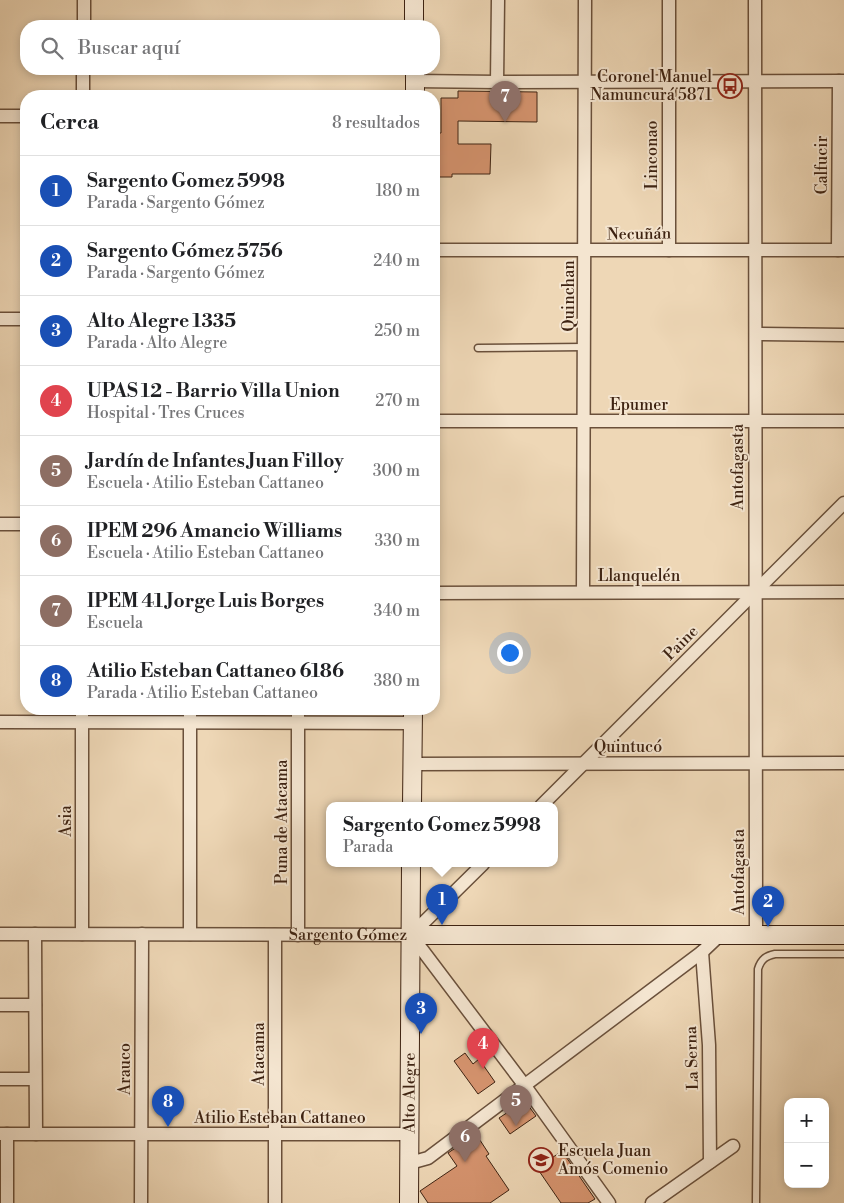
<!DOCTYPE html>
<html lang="es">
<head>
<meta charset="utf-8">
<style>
	:root { --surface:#fff; --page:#f6f6f6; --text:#202124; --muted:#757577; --line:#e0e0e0; --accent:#b45309 }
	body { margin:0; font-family:"Libre Bodoni",serif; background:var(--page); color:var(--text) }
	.controls { position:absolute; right:15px; bottom:15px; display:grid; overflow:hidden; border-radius:10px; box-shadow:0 2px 8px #0003 }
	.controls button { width:45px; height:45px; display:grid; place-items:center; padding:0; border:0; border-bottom:1px solid var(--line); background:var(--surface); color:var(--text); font:25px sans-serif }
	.you { position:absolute; left:509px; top:652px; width:18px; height:18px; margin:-12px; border:4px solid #fff; border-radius:50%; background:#1a73e8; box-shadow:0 0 0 8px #1a73e833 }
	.badge { display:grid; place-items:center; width:32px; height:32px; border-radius:50%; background:var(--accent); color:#fff; font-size:16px; font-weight:700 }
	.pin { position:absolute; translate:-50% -41px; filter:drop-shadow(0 1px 2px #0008) }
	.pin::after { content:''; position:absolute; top:26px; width:18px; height:15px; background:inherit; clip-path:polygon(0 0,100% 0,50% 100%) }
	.popup { position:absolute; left:326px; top:802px; width:232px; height:65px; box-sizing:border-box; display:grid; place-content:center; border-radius:10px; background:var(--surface); filter:drop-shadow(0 1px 4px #0005); font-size:16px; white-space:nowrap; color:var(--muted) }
	.popup b { font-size:19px; color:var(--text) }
	.popup::after { content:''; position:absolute; left:50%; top:100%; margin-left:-10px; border:10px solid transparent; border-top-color:var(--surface) }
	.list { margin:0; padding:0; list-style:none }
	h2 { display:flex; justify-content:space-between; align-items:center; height:65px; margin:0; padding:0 20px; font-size:21px }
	h2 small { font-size:16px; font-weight:400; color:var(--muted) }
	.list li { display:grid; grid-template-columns:32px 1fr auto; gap:15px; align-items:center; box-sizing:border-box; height:70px; padding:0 20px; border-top:1px solid var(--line) }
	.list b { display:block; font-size:19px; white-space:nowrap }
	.list p { margin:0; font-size:16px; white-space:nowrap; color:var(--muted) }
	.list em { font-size:16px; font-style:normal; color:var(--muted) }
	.icon { flex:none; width:28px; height:28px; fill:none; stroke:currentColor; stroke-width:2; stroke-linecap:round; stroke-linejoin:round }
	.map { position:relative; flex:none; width:844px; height:1203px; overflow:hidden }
	.search { position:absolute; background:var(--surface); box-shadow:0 2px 8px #0003; left:20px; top:20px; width:420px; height:55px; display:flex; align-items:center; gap:12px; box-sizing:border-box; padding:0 18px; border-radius:20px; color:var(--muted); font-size:19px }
	.panel { position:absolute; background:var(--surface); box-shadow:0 2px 8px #0003; left:20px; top:90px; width:420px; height:625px; border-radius:20px }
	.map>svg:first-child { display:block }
	.building { fill:#d5936e; stroke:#3e2312 }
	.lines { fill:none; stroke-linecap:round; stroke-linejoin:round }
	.service-casing { stroke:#6a503b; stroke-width:9 }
	.minor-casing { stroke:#6a503b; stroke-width:15 }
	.secondary-casing { stroke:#3e2312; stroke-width:20 }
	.service { stroke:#f4e5d0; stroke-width:6 }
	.minor { stroke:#f4e5d0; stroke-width:12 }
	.secondary { stroke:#f4e5d0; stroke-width:18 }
	.labels { text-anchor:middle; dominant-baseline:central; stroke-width:4; stroke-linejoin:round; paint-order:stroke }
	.poi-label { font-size:16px; fill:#3e2312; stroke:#f4e5d0; text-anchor:end }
	.street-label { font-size:16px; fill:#3e2312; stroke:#f4e5d0 }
</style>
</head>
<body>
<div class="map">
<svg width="844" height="1203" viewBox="0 0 844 1203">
	<rect width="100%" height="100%" fill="#eed7b6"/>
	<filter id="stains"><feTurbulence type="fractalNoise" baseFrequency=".004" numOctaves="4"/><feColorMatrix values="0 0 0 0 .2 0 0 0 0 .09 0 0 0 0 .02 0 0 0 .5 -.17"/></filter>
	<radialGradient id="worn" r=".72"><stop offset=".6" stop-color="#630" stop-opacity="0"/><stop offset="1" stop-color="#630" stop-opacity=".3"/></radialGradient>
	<g class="building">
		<path d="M458,91L537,92V122L458,121V144H491L490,174H452V177H434V133H441V98H458Z"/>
		<path d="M465,1053L473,1064L479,1059L495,1082L478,1094L454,1061Z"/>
		<path d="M525,1101L536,1116L510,1134L499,1118Z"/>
		<path d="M476,1134L489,1154L486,1156L509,1190L490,1203H428L420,1191L457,1166L448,1153Z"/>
		<path d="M562,1151L595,1199L588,1203H561L537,1168Z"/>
	</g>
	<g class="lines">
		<defs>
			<g id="service">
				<path d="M478,348L585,347"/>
				<path d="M756,1203L758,969C761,959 766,956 775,954H844"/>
			</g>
			<g id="minor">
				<path d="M669,0V250"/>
				<path d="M755,0L756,935"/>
				<path d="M84,26V0"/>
				<path d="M415,81L497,82L844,81"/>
				<path d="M497,82L498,0"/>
				<path d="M83,96V69"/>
				<path d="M0,116H26"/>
				<path d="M434,250H844"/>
				<path d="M838,250L839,81"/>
				<path d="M0,319H26"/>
				<path d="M756,334L844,335"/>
				<path d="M434,421H844"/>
				<path d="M0,524H26"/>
				<path d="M583,592L585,0"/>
				<path d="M434,593L844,592"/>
				<path d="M82,709V934"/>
				<path d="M190,709V934"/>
				<path d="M298,709V935"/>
				<path d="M0,722L413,723"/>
				<path d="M412,764L844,763"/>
				<path d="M541,806L844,503"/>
				<path id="s1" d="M0,934L411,935"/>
				<path d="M35,934L36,1134"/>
				<path d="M411,935L525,1086L609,1203"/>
				<path d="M411,935L483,864"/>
				<path d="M702,952L709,1045L710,1162"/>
				<path d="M0,1005H35"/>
				<path d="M0,1079H35"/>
				<path d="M0,1134H409"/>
				<path d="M410,1163L428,1158L702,952L721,934"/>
				<path d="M7,1203V1134"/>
				<path d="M141,1203L142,934"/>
				<path d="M275,1203V935"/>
				<path d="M652,1203L733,1146"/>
			</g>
			<g id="secondary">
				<path d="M414,0V26"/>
				<path d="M415,96V69"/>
				<path d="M412,806L413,709"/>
				<path d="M411,935H844"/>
				<path id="s2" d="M409,1203L411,864"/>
			</g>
		</defs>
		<use href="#service" class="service-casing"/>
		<use href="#minor" class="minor-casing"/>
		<use href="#secondary" class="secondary-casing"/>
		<use href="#service" class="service"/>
		<use href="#minor" class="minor"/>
		<use href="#secondary" class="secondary"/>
	</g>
	<defs>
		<symbol id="bus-ring" viewBox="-11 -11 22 22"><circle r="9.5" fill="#f4e5d0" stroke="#8f2418" stroke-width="1.5"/><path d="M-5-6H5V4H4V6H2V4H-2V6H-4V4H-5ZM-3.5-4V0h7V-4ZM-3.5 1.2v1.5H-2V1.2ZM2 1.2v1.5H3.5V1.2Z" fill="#8f2418"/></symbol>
		<symbol id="school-ring" viewBox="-11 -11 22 22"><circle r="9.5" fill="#f4e5d0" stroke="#8f2418" stroke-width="1.5"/><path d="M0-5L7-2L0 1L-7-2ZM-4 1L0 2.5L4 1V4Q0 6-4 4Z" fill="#8f2418"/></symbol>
	</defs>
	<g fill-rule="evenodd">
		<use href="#bus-ring" x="716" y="72" width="28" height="28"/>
		<use href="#school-ring" x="527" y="1146" width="28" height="28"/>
	</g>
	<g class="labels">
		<g class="poi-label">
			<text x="712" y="77">Coronel Manuel<tspan x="712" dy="18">Namuncurá 5871</tspan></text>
			<text x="558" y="1151" text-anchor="start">Escuela Juan<tspan x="558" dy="18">Amós Comenio</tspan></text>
		</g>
		<g class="street-label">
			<text transform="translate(652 155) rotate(-90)">Linconao</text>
			<text transform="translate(822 165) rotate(-90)">Calfucir</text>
			<text transform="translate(639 234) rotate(-1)">Necuñán</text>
			<text transform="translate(569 296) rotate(-90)">Quinchan</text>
			<text x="639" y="405">Epumer</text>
			<text transform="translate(738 467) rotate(-90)">Antofagasta</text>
			<text x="639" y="576">Llanquelén</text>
			<text transform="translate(681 643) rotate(-45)">Paine</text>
			<text x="628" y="747">Quintucó</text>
			<text transform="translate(66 821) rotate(-90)">Asia</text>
			<text transform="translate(282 822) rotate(-90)">Puna de Atacama</text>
			<text transform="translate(739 872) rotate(-90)">Antofagasta</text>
			<text stroke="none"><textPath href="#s1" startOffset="348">Sargento Gómez</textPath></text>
			<text transform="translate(259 1054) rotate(-90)">Atacama</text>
			<text transform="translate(692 1058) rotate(-92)">La Serna</text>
			<text transform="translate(125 1069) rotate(-90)">Arauco</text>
			<text stroke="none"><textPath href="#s2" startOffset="110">Alto Alegre</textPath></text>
			<text x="280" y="1118">Atilio Esteban Cattaneo</text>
		</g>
	</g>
	<rect width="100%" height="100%" filter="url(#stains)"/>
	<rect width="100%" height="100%" fill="url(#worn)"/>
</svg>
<div class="controls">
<button>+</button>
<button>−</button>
</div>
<div class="you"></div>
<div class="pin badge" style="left:442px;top:925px;background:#1a4fb4">1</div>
<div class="popup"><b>Sargento Gomez 5998</b>Parada</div>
<div class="pin badge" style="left:768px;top:927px;background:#1a4fb4">2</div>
<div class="pin badge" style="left:421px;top:1034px;background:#1a4fb4">3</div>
<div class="pin badge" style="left:483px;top:1069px;background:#e0444e">4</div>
<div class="pin badge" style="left:516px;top:1126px;background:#8d6e63">5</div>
<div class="pin badge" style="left:465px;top:1162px;background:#8d6e63">6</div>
<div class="pin badge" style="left:505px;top:122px;background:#8d6e63">7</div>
<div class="pin badge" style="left:168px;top:1127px;background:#1a4fb4">8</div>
<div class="search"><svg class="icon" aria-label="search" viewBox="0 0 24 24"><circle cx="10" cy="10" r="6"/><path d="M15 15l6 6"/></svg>Buscar aquí</div>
<section class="panel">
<h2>Cerca<small>8 resultados</small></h2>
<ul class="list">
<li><span class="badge" style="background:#1a4fb4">1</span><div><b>Sargento Gomez 5998</b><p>Parada · Sargento Gómez</p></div><em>180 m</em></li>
<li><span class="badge" style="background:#1a4fb4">2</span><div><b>Sargento Gómez 5756</b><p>Parada · Sargento Gómez</p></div><em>240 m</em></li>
<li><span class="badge" style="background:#1a4fb4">3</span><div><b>Alto Alegre 1335</b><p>Parada · Alto Alegre</p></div><em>250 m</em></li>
<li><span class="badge" style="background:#e0444e">4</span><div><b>UPAS 12 - Barrio Villa Union</b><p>Hospital · Tres Cruces</p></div><em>270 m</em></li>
<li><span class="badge" style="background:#8d6e63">5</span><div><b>Jardín de Infantes Juan Filloy</b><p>Escuela · Atilio Esteban Cattaneo</p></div><em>300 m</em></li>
<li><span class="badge" style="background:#8d6e63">6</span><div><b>IPEM 296 Amancio Williams</b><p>Escuela · Atilio Esteban Cattaneo</p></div><em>330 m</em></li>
<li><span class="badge" style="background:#8d6e63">7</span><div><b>IPEM 41 Jorge Luis Borges</b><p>Escuela</p></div><em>340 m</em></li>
<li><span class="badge" style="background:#1a4fb4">8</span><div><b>Atilio Esteban Cattaneo 6186</b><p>Parada · Atilio Esteban Cattaneo</p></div><em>380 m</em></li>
</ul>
</section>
</div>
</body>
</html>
